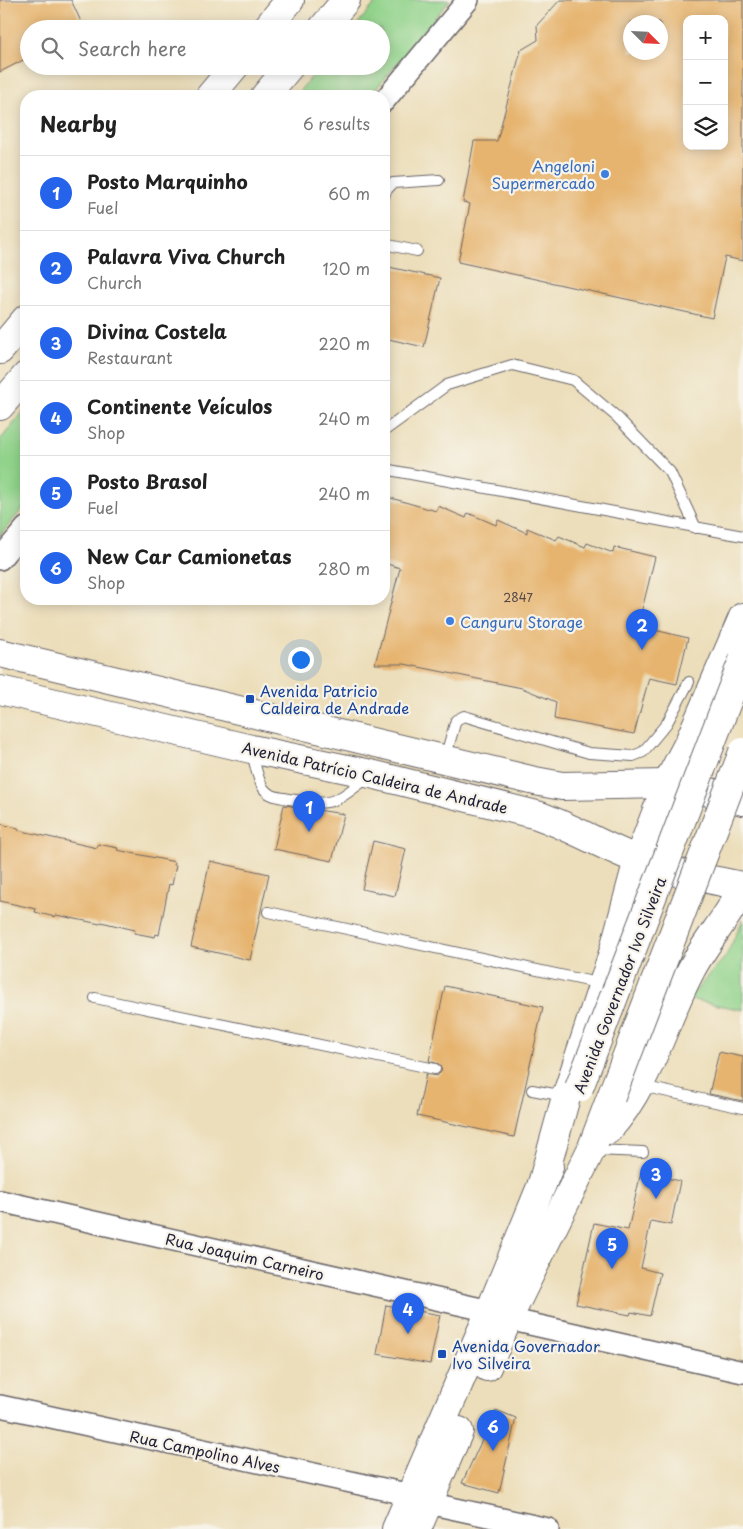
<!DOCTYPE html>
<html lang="en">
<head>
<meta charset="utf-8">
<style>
	:root { --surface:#fff; --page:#f6f6f6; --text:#222; --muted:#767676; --line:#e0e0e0; --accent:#2563eb }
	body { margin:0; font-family:"Playpen Sans",sans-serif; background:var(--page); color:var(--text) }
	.controls { position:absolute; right:15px; top:15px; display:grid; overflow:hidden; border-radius:10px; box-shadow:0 2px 12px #0003 }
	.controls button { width:45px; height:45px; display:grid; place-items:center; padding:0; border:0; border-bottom:1px solid var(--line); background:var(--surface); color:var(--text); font:25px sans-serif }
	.compass { position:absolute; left:623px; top:15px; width:45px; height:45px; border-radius:50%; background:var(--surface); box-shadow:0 2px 12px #0003; rotate:114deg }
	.you { position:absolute; left:300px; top:659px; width:18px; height:18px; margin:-12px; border:4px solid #fff; border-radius:50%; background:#1a73e8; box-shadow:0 0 0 8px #1a73e833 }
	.badge { display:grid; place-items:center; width:32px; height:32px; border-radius:50%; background:var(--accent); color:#fff; font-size:16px; font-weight:700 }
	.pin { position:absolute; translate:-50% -41px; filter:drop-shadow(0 1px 2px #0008) }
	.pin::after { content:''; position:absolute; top:26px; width:18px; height:15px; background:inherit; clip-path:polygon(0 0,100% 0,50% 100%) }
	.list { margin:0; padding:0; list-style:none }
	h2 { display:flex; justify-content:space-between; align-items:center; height:65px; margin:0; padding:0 20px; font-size:21px }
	h2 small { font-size:16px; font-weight:400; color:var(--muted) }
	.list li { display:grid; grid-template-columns:32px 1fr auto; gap:15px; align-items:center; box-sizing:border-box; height:75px; padding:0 20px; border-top:1px solid var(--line) }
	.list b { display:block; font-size:19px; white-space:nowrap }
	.list p { margin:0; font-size:16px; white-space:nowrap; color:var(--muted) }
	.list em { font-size:16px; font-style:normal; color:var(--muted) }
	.icon { flex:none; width:28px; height:28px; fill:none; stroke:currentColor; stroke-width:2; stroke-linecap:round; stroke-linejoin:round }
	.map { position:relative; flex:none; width:743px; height:1529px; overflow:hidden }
	.search { position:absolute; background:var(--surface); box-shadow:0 2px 12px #0003; left:20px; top:20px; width:370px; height:55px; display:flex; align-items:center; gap:12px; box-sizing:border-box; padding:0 18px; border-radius:28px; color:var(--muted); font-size:19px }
	.panel { position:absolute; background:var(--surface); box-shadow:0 2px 12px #0003; left:20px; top:90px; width:370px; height:515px; border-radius:20px }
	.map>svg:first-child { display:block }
	.green { fill:#91d38b; stroke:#5a7a63 }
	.building { fill:#e6b46e; fill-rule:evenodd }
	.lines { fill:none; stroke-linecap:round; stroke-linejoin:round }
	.lane-casing { stroke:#696467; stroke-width:12 }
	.street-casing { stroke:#696467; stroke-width:24 }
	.primary-casing { stroke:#696467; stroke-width:30 }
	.highway-casing { stroke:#696467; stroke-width:30 }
	.lane { stroke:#fff; stroke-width:10 }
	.street { stroke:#fff; stroke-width:21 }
	.primary { stroke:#fff; stroke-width:28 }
	.highway { stroke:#fff; stroke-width:28 }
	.primary-bridge-casing { stroke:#696467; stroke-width:30; stroke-linecap:butt }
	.primary-bridge { stroke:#fff; stroke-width:28 }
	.shop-dot { fill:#3f7fe0; stroke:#f7f3e8; stroke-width:2 }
	.transit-dot { fill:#1a4fb4; stroke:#f7f3e8; stroke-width:2 }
	.labels { text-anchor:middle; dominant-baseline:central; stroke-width:4.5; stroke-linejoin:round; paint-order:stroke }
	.number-label { font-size:12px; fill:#534648 }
	.shop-label { font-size:15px; fill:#366cbe; stroke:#f7f3e8; text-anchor:end }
	.transit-label { font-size:15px; fill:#164399; stroke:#f7f3e8; text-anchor:start }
	.street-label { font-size:15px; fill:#22223b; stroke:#f7f3e8 }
</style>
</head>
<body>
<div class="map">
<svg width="743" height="1529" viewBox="0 0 743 1529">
	<rect width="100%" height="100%" fill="#f7f3e8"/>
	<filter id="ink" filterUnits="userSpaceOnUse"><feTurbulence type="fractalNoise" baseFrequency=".02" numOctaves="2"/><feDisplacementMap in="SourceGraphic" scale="10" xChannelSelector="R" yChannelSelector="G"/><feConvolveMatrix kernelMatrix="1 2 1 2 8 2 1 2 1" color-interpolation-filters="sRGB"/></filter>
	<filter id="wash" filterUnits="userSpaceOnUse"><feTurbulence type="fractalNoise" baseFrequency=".0096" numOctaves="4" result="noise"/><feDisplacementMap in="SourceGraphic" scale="20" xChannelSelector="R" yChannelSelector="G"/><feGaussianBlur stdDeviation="1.12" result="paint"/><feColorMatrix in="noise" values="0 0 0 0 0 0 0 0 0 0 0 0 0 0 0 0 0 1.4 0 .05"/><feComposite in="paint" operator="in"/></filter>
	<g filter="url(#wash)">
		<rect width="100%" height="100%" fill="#ecdeba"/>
		<g class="green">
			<path d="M378,0H450L370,96H295L321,66H381V29H353Z"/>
			<path d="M26,409V505L0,535V440Z"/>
			<path d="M743,919V1010L688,999L726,956Z"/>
		</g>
		<g id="blocks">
			<g class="building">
				<path d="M0,0H71L82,24L71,29H29V57L0,72Z"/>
				<path d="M560,0H743V261L725,257L712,318L458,262L470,204L463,202L474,141H497L521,50L538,40L537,25ZM687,19H724V146H687ZM630,22H660V52H630Z"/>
				<path d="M384,266L440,278L424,347L384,338Z"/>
				<path d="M384,496L436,511L438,506L466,518L468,513L496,525L498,520L527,533V528L556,540L559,536L585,547L587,543L613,553L614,547L655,557L638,626L688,638L677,684L649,678L634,734L554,719L556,702L522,688L404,664H375L400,568L384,563Z"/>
				<path d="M284,805L344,814L332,861L274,849Z"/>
				<path d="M0,824L18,828V830L97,848L98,844L118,848L117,850L175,862L174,865H176L172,885L169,884L159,935L156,934L155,937L134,933L135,930L101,922L100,924L56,915L55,917L35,912L36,909L0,901Z"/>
				<path d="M373,841L406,849L395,896L362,889Z"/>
				<path d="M210,861L269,874L250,960L191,947Z"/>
				<path d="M445,986L543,1007L514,1137L417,1116L426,1074L437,1076L442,1071L439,1064L429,1061Z"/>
				<path d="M719,1052L743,1057V1101L709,1094Z"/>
				<path d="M641,1172L680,1181L671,1225L651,1221L641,1268L660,1273L650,1316L631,1312L630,1315L576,1304L594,1223L628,1230Z"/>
				<path d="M386,1305L440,1315L430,1364L377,1354Z"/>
				<path d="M496,1410L516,1418L499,1493L462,1483Z"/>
			</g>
		</g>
	</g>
	<g filter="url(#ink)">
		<use href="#blocks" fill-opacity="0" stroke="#696467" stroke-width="1"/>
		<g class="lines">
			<defs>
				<g id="lane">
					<path d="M384,197L385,192L393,183L439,180"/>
					<path d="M384,244L417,251"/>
					<path d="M384,431L447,385L512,365L573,380L617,417L670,472L696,528"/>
					<path d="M384,469L743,536"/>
					<path d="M252,752C255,763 257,780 264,789C270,797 280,797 289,799C332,806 332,805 367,778"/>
					<path d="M445,758L456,720L464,716L589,753L633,756L643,752L667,723L689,682"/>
					<path d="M268,912L602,984"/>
					<path d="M95,998L435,1069"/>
					<path d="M641,1086L743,1108"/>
					<path d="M532,1090L565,1096"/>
					<path d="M594,1150L643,1152"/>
				</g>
				<g id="street">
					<path d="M384,101L468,0"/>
					<path d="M0,559L26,528"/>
					<path d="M0,1201L490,1311"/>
					<path d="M508,1319L743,1372"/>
					<path d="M0,1406L411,1495"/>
					<path d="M428,1503L548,1529"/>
				</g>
				<g id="primary">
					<path d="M0,653L535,781L562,786L667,784L715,793L743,801"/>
					<path d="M0,690L251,749L371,774L537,815C572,827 604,847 639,860C672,873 708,879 743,886"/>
					<path d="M608,1130C649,1085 663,1023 691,970C701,951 714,934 726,916C733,906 738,896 743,886"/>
					<path d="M542,1184L566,1097L613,953L638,860L667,784L689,742L743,617"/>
					<path d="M487,1367L508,1319L591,1150L611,1097"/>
					<path d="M396,1529L490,1311L549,1167"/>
					<path d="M417,1529L459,1431"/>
				</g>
				<g id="highway">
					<path d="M266,29L290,0"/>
					<path d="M322,29L346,0"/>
					<path d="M210,96L235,66"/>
					<path d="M265,96L290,66"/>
					<path d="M0,350L26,319"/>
					<path d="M0,406L26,376"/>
				</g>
			</defs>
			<use href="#lane" class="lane-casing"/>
			<use href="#street" class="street-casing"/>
			<use href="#primary" class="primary-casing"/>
			<use href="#highway" class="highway-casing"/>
			<use href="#lane" class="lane"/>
			<use href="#street" class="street"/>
			<use href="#primary" class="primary"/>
			<use href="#highway" class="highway"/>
			<defs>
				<g id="primary-bridge">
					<path d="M579,1088L743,660"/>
					<path d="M611,1097L743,752"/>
				</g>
			</defs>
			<use href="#primary-bridge" class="primary-bridge-casing"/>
			<use href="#primary-bridge" class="primary-bridge"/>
		</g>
	</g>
	<g class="shop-dot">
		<circle cx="605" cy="174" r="5"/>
		<circle cx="450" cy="621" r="5"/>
	</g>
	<g class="transit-dot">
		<rect x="245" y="694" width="10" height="10" rx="2.5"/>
		<rect x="437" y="1349" width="10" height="10" rx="2.5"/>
	</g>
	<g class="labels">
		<g class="number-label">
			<text x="518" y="597">2847</text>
		</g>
		<g class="shop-label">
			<text x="595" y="165">Angeloni<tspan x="595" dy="17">Supermercado</tspan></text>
			<text x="460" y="621" text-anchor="start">Canguru Storage</text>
		</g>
		<g class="transit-label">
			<text x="260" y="690">Avenida Patricio<tspan x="260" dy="17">Caldeira de Andrade</tspan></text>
			<text x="452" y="1345">Avenida Governador<tspan x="452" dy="17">Ivo Silveira</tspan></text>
		</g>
		<g class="street-label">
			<text transform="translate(375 777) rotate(13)">Avenida Patrício Caldeira de Andrade</text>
			<text transform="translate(619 985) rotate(-69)">Avenida Governador Ivo Silveira</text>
			<text transform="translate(245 1256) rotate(13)">Rua Joaquim Carneiro</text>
			<text transform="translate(205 1451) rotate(12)">Rua Campolino Alves</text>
		</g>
	</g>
</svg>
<div class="controls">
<button>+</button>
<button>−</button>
<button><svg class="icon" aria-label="layers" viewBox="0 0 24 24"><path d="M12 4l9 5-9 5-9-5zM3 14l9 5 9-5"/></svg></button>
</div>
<svg class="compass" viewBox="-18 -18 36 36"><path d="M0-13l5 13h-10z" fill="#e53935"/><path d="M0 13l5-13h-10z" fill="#767676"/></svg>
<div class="you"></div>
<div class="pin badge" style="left:309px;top:832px">1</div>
<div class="pin badge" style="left:642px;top:650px">2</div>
<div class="pin badge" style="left:656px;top:1199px">3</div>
<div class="pin badge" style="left:408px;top:1334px">4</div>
<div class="pin badge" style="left:612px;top:1269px">5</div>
<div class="pin badge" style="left:493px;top:1451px">6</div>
<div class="search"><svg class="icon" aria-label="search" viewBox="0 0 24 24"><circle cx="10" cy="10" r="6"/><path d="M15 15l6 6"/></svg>Search here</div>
<section class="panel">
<h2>Nearby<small>6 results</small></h2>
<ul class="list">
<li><span class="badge">1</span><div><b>Posto Marquinho</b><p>Fuel</p></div><em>60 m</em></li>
<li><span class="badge">2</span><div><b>Palavra Viva Church</b><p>Church</p></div><em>120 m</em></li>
<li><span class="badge">3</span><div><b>Divina Costela</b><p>Restaurant</p></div><em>220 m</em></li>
<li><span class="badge">4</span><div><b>Continente Veículos</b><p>Shop</p></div><em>240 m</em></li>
<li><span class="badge">5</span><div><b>Posto Brasol</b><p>Fuel</p></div><em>240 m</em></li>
<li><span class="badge">6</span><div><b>New Car Camionetas</b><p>Shop</p></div><em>280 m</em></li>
</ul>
</section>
</div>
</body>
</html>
